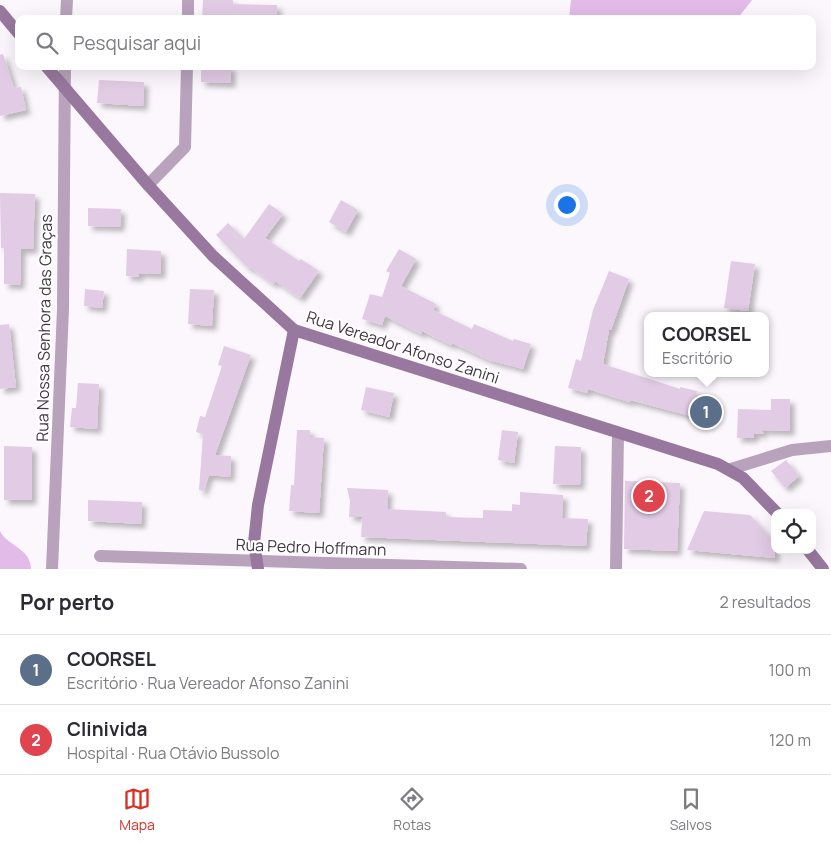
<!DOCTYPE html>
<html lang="pt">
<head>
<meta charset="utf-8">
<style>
	:root { --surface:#fff; --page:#f2f2f3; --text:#2b2b33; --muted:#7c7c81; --line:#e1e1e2; --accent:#d93025 }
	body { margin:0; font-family:Manrope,sans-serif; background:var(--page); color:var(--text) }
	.controls { position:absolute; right:15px; bottom:15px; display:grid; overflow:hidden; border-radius:10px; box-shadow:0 5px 20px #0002 }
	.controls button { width:45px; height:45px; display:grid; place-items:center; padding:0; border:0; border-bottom:1px solid var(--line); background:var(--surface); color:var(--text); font:25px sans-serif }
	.you { position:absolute; left:566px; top:204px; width:18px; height:18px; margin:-12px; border:4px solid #fff; border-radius:50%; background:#1a73e8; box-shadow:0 0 0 8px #1a73e833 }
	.badge { display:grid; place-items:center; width:32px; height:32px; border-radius:50%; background:var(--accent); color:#fff; font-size:16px; font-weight:700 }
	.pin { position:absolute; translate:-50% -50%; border:2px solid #fff; box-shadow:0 1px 5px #0006 }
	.popup { position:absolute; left:644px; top:312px; width:125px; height:65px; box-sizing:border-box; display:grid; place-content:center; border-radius:10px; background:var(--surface); filter:drop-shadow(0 1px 4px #0005); font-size:16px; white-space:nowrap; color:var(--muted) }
	.popup b { font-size:19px; color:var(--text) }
	.popup::after { content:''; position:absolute; left:50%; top:100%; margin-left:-10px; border:10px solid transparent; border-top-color:var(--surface) }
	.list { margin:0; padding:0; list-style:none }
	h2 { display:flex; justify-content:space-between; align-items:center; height:65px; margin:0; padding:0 20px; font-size:21px }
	h2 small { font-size:16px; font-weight:400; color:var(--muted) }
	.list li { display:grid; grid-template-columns:32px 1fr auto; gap:15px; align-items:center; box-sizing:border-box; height:70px; padding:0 20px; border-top:1px solid var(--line) }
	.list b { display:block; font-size:19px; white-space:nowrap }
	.list p { margin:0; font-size:16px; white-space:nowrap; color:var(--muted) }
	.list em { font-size:16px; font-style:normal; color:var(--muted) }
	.icon { flex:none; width:28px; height:28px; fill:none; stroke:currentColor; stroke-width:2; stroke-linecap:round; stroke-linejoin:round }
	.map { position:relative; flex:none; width:831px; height:569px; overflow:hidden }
	.search { position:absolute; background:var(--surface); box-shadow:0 5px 20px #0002; left:15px; right:15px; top:15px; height:55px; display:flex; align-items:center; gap:12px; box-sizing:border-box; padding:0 18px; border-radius:10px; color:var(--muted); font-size:19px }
	.sheet { height:205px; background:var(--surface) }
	nav { display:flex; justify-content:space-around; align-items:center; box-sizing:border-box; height:70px; border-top:1px solid var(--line); background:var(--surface); font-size:14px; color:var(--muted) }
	nav a { display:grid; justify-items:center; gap:2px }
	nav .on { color:var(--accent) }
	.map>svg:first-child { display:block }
	.green { fill:#e2bbe8 }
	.building { fill:#e2cbe5; filter:url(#shadow) }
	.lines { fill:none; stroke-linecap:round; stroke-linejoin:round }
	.street { stroke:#b8a2bc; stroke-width:12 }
	.secondary { stroke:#98789e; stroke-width:12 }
	.labels { text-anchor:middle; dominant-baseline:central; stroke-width:4.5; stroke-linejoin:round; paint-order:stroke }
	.street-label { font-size:16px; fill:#413842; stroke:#fff }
</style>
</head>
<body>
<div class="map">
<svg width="831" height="569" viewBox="0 0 831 569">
	<defs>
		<filter id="shadow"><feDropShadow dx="4.5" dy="4.5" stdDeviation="2.5" flood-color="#0004"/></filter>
	</defs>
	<rect width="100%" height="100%" fill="#fcf7fd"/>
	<g class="green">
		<path d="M571,0H752L737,19H569Z"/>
		<path d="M0,531C7,546 31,548 31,569H0Z"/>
	</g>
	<g class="building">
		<path d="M203,0H233V4L277,5V19H202Z"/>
		<path d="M3,54L14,88L21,87L26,110L0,116V55Z"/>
		<path d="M201,66H231V83L201,82Z"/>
		<path d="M99,80L144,82L143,106L97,103Z"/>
		<path d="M0,193L35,194L33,249H21L20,285L4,284V248H1Z"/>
		<path d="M341,200L358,210L346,232L329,222Z"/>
		<path d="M269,204L283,214L265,238L299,261L301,259L319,271L300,298L275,281L273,284L250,267L249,269L216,235L228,223L244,239Z"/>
		<path d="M88,208L121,209L120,227L88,226Z"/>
		<path d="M127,249L161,251V274L139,273V277L126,276Z"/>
		<path d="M399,249L416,259L401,286L436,304L433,310L472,329L474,324L513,341L514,339L531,344L523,369L489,360L452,343L451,345L422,331L421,334L385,316L382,325L362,319L370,294L382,297L390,273L386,271Z"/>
		<path d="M731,261L755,264L748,311L724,308Z"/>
		<path d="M609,271L629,279L611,330H609L603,364L680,389V387L697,391L691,416L630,400L629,402L588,389L587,393L568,388L576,359L581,361L593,310Z"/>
		<path d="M85,289L104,291L102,308L84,306Z"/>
		<path d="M190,289L214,290L212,326L188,324Z"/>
		<path d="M9,324L16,387L0,389V325Z"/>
		<path d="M224,346L251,355L215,455L231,456L230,477L209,475L203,491L199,490L203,434L196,432L200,416L205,417L222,366L218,365Z"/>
		<path d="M78,383L99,384L97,429L70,427L72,408H76Z"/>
		<path d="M366,387L394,393L389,417L361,410Z"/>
		<path d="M771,399H790V431L761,430L764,434L754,433V438H737L738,409L771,410Z"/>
		<path d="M297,430H310V437L324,438L319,513L289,511L291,485H294Z"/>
		<path d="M502,430L518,432L514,463L498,460Z"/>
		<path d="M4,446L32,447V500H4Z"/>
		<path d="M555,446L581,447L580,485L553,484Z"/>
		<path d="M786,460L799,476L785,488L771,471Z"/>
		<path d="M625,481L680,483L677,551L624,549Z"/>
		<path d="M347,488L388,490L387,509L446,512V517L483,518V510L512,511V504L520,505V492L563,495L562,518L588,519L586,546L361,537L362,517H349L350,501Z"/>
		<path d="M88,500L142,502L141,524L88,521Z"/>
		<path d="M704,511L750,515L775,542V558L687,550Z"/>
	</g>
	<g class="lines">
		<g class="street">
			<path d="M66,19L67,0"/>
			<path d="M188,19V0"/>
			<path d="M148,185L185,147L187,66"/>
			<path d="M731,469L792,450L831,446"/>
			<path d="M100,556L521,569"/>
			<path d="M52,569L63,309L65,66"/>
			<path d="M616,569L618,433"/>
		</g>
		<g class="secondary">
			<path d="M0,11L19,34"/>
			<path d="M46,66L148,185L213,256L294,330L718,464L743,478L777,513"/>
			<path d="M808,550L823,569"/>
			<path d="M258,569L254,543L258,505L294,330"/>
		</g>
	</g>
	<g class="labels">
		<g class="street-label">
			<text transform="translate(44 328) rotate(-89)">Rua Nossa Senhora das Graças</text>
			<text transform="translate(403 347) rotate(18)">Rua Vereador Afonso Zanini</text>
			<text transform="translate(311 547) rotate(2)">Rua Pedro Hoffmann</text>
		</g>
	</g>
</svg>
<div class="controls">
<button><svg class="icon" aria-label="locate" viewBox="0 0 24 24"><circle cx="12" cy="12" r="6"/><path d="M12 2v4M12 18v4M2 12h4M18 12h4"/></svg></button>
</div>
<div class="you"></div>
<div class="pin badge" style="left:706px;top:412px;background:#5c6f8a">1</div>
<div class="popup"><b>COORSEL</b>Escritório</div>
<div class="pin badge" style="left:649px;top:496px;background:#e0444e">2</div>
<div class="search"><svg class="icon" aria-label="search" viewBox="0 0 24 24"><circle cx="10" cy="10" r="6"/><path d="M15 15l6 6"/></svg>Pesquisar aqui</div>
</div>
<section class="sheet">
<h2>Por perto<small>2 resultados</small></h2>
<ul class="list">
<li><span class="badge" style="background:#5c6f8a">1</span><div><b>COORSEL</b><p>Escritório · Rua Vereador Afonso Zanini</p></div><em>100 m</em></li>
<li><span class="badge" style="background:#e0444e">2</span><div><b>Clinivida</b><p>Hospital · Rua Otávio Bussolo</p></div><em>120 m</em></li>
</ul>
</section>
<nav>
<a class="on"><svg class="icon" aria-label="map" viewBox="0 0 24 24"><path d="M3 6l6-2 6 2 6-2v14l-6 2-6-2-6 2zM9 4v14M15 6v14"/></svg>Mapa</a>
<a><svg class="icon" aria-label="directions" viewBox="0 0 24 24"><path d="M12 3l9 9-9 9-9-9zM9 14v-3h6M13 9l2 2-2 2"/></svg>Rotas</a>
<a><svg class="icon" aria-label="saved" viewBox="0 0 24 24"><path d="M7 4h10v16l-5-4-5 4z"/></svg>Salvos</a>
</nav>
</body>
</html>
